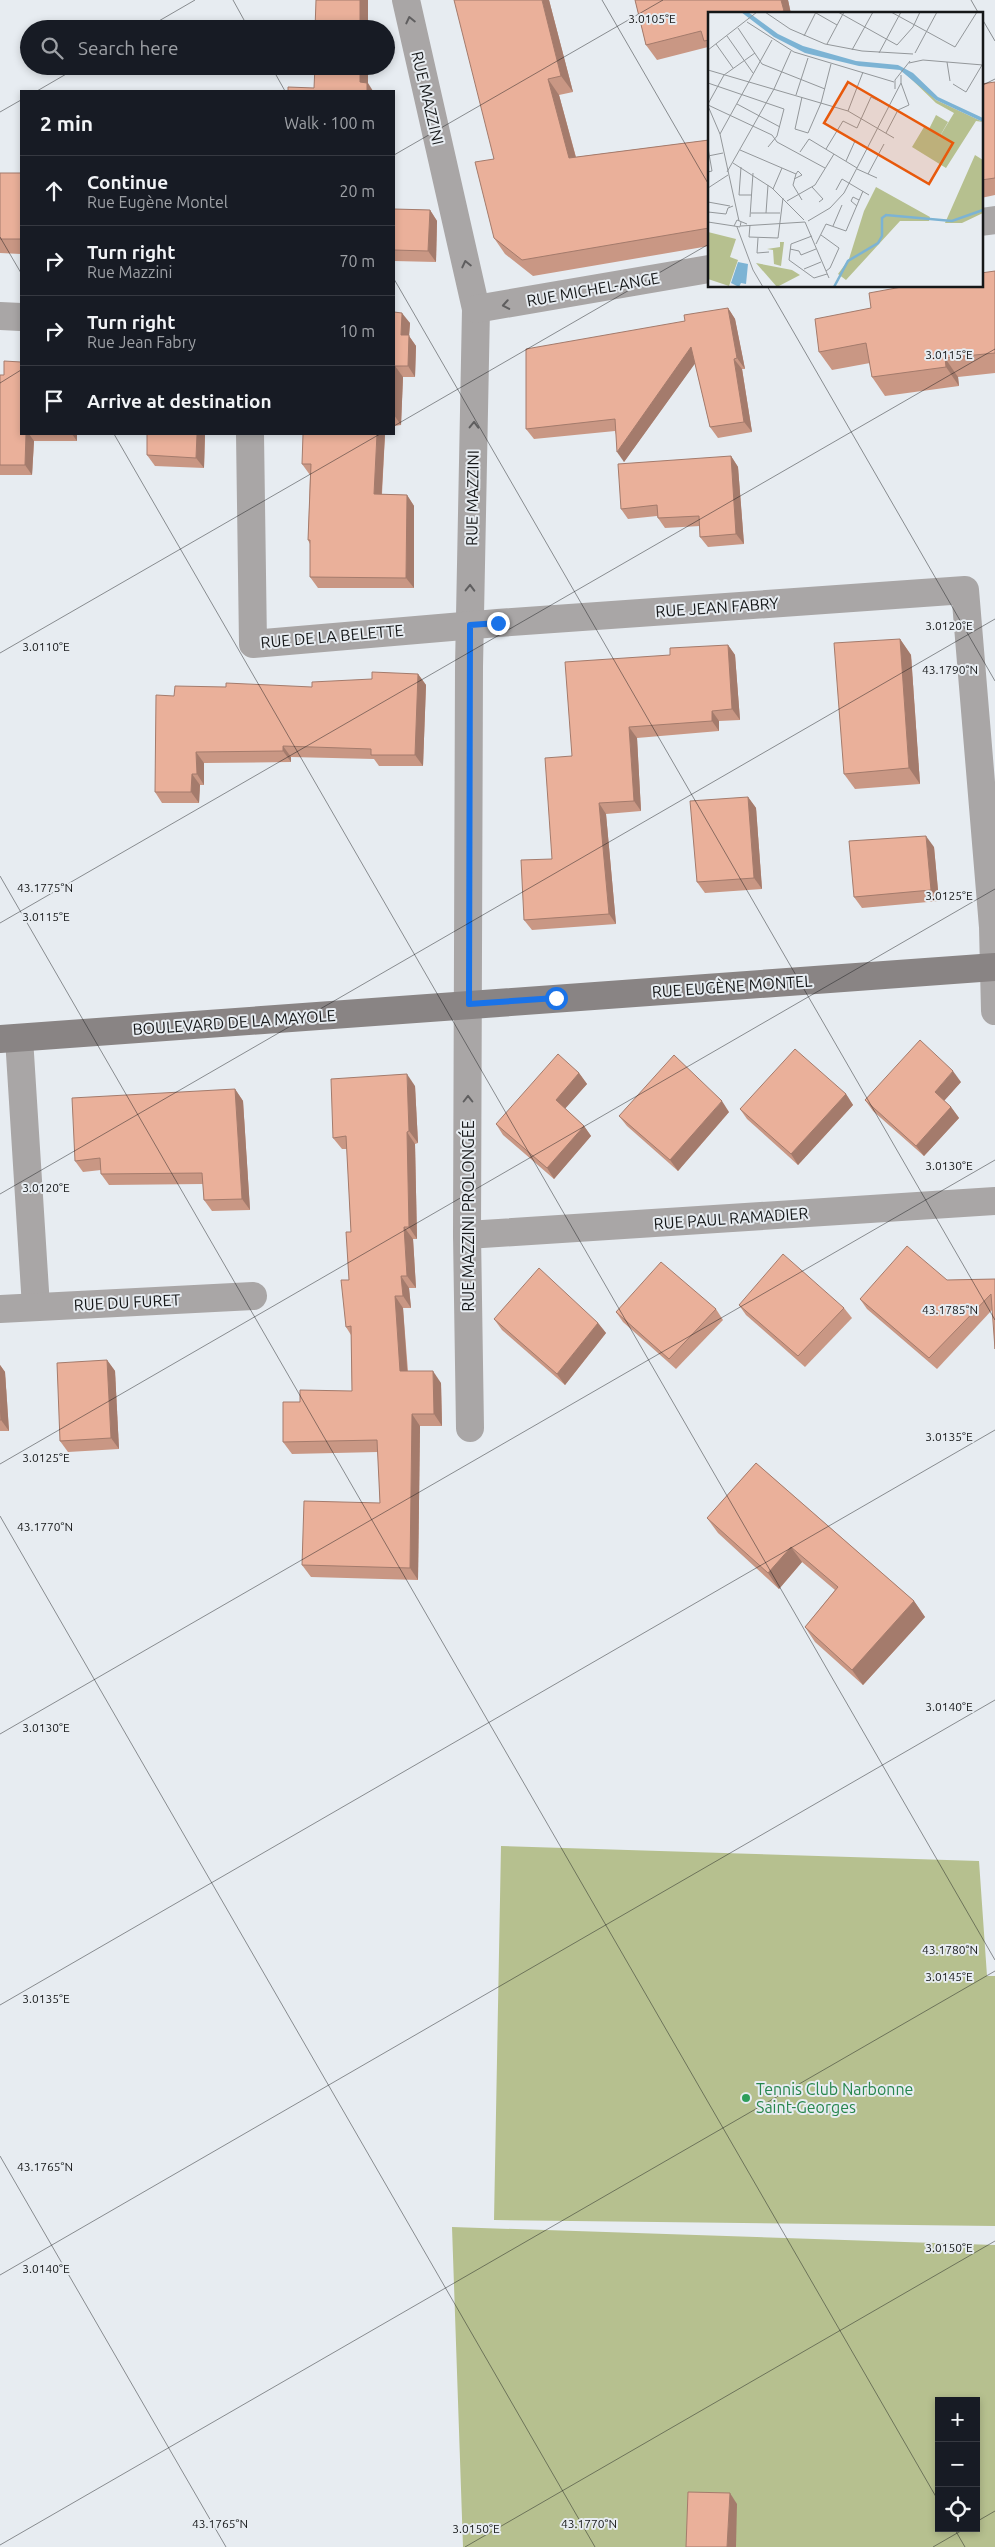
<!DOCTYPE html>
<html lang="en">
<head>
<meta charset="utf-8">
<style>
	:root { --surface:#171b24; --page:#242831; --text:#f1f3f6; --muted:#9ea1a6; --line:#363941 }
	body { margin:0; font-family:Ubuntu,sans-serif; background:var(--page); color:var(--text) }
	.controls { position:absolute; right:15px; bottom:15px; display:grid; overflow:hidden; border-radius:0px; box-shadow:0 2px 8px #0003 }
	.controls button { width:45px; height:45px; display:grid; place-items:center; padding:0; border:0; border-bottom:1px solid var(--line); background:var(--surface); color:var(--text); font:25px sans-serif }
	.stop { position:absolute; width:15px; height:15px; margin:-11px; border:4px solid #1a73e8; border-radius:50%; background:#fff }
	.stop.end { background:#1a73e8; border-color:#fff; box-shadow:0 1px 5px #0008 }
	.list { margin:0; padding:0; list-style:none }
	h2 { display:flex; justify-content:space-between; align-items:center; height:65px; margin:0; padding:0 20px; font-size:21px }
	h2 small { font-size:16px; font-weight:400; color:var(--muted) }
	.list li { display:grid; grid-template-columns:32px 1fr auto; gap:15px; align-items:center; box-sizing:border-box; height:70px; padding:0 20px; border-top:1px solid var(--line) }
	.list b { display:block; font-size:19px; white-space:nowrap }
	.list p { margin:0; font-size:16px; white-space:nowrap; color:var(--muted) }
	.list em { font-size:16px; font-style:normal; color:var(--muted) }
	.icon { flex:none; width:28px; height:28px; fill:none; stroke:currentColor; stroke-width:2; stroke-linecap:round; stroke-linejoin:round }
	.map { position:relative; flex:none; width:995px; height:2547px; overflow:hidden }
	.search { position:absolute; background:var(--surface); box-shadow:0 2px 8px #0003; left:20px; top:20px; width:375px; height:55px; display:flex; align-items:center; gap:12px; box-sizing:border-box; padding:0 18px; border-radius:28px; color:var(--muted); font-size:19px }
	.panel { position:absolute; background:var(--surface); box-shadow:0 2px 8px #0003; left:20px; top:90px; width:375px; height:345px; border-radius:0px }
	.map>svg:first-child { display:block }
	.green { fill:#b6c08f; fill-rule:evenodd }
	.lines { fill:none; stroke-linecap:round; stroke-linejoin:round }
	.minor { stroke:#a9a6a6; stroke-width:28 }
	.secondary { stroke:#898484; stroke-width:28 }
	.wall { fill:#c99784 }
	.shaded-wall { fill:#a47b6c }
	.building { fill:#eab09a; stroke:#a47b6c }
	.oneway { stroke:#5f5e5f }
	.route { stroke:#1a73e8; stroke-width:6 }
	.ticks { fill:none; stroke:#151718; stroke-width:1; stroke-opacity:0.45 }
	.leisure-dot { fill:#2e9e5b; stroke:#e7ecf1; stroke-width:2 }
	.labels { text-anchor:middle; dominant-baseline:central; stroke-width:4; stroke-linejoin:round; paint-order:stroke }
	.street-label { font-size:16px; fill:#151718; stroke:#e7ecf1 }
	.leisure-label { font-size:16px; fill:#27864d; stroke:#e7ecf1; text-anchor:start }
	.inset-river { fill:none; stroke:#7cb3d4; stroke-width:2.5 }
	.inset-road { fill:none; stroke:#93979a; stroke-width:1 }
	.view { fill:#e8590c; fill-opacity:0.15; stroke:#e8590c; stroke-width:2.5 }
	.inset-edge { fill:none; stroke:#151718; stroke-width:2.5 }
	.ticks-label { font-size:12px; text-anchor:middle; fill:#151718; stroke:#e7ecf1; stroke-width:4; stroke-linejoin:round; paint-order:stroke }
</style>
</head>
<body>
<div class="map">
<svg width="995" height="2547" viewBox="0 0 995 2547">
	<rect width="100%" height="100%" fill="#e7ecf1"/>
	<g class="green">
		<path d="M501,1846L979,1861L987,1976H995V2226L494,2220Z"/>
		<path d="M452,2227L995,2245V2547H463ZM939,2401H976V2528H939Z"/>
	</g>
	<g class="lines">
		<g class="minor">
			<path d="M406,0L476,309L469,667L467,1235L470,1428"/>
			<path d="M981,222L995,220"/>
			<path d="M476,309L709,269"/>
			<path d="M0,316L21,317"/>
			<path d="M250,434L253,644L498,623L965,590L993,927L995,1011"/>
			<path d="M19,1038L36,1307"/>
			<path d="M467,1235L995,1201"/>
			<path d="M0,1309L253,1296"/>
		</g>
		<path class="secondary" d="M0,1039L995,967"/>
	</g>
	<g class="wall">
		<path d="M549,0L573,92L559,95L576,157L709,140V246L533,276L505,254L494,238V159Z"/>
		<path d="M635,0H788L791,14H709V48L708,47L657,60L646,45Z"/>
		<path d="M995,82V195L981,198V84Z"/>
		<path d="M0,173H21V254L0,253Z"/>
		<path d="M394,209L430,210L437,221L436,262L394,261Z"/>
		<path d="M995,271V373L958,377L959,386L885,396L872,377L870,363L832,370L819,352L871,308Z"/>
		<path d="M728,308L735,319L745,369H742L752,432L718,438L710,427L695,363L624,462L615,431L534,439L526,429L685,321Z"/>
		<path d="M394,312L410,323L409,336L416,346L415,377H403L401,425L394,426Z"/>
		<path d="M0,375L21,434H77V441H34L32,475H0Z"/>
		<path d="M205,434L204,468L155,466L147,455Z"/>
		<path d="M385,434L382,494L407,495L414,506V588H318L310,577V544L308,540L310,475L302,464Z"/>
		<path d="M731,456L738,467L744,544L708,547L700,537V526L665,528L658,518L657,516L628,519L621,509Z"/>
		<path d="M900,639L911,655L920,784L855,789L844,774Z"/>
		<path d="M728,645L735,655L740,720L719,721V731L637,738L641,811L606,814L616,924L532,930L524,920L552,859L572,756Z"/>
		<path d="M418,674L426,685L423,766H379L374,759L291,757V762L204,763V785H200L199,803H162L155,792L174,696L312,687Z"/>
		<path d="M748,797L756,808L762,889L705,893L697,882Z"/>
		<path d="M934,847L939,901L862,908L854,897Z"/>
		<path d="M579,1073L587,1084L565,1108L584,1126L591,1136L554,1179L503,1135L496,1124Z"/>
		<path d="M961,1082L944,1101L951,1107L959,1118L924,1156L873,1111L865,1100Z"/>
		<path d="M415,1086L418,1143L415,1144L417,1239H413L416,1288H409L411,1308H403L408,1371L441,1383L442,1426H420L418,1580L311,1577L302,1565L380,1503L378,1452L292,1454L283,1442L300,1402L352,1391L351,1335L346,1327L349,1280L351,1232L347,1149H342L333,1138Z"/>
		<path d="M235,1089L243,1101L250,1210L212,1211L204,1200L203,1184L109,1185L101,1174V1170L83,1172L75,1161Z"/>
		<path d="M846,1094L853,1105L798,1165L747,1119L740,1109Z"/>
		<path d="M729,1112L678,1171L627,1126L619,1116Z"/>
		<path d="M995,1279L992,1310L937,1369L867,1309L860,1299L947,1280Z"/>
		<path d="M739,1305L844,1308L852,1318L805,1367L746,1315Z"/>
		<path d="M716,1309L723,1320L676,1369L623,1322L616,1312Z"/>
		<path d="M494,1319L598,1323L606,1333L565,1385L502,1330Z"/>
		<path d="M107,1360L115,1371L119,1449L68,1452L60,1441Z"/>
		<path d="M0,1365L5,1372L9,1431H0Z"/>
		<path d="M756,1463L914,1601L925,1617L863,1685L815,1642L805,1627L835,1590L802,1562L779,1589L718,1533L707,1518Z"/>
	</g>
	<g class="shaded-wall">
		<rect x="360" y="0" width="8" height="29"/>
		<path d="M542,0H549L573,92L561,76Z"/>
		<path d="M781,0H788L791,14H786L784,11Z"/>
		<path d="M360,66H368V83L373,91H366L360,82Z"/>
		<path d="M548,79L559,95L580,173L569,158Z"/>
		<path d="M430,210L437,221L436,262L428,251Z"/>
		<path d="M728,308L735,319L745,369L737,358Z"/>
		<path d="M402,313L410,323L409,336L416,346L415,377L408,366L401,335Z"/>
		<path d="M691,347L699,358L624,462L617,452Z"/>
		<path d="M945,358L958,377L959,386L946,367Z"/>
		<path d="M734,359L742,369L752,432L744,422Z"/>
		<path d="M395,366L403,377L401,425L394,415Z"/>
		<path d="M26,434H29L34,441L32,475L25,465Z"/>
		<path d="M72,434H77V441Z"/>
		<path d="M197,434H205L204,468L196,458Z"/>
		<path d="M377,434H385L381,504L374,494Z"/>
		<path d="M731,456L738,467L744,544L736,534Z"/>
		<path d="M407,495L414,506V588L406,578Z"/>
		<path d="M900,639L911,655L920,784L909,768Z"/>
		<path d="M728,645L735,655L740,720L732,709Z"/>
		<path d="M418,674L426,685L423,766L415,755Z"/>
		<path d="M712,711L719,721V731L712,721Z"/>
		<path d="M629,727L637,738L641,811L634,801Z"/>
		<path d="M283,746L291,757V762L283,751Z"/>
		<path d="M196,752L204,763V785L197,774Z"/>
		<path d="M192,774L200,785L199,803L191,792Z"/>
		<path d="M748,797L756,808L762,889L754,878Z"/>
		<path d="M599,803L606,814L616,924L609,914Z"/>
		<path d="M926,836L934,847L939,901L931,890Z"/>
		<path d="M953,1071L961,1082L942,1103L935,1092Z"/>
		<path d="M579,1073L587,1084L564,1110L556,1100Z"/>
		<path d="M407,1074L415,1086L418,1143L409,1131Z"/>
		<path d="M235,1089L243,1101L250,1210L242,1199Z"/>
		<path d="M846,1094L853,1105L798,1165L791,1154Z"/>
		<path d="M722,1101L729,1112L678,1171L670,1160Z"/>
		<path d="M951,1107L959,1118L924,1156L916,1146Z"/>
		<path d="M584,1126L591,1136L554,1179L547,1168Z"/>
		<path d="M407,1132L415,1144L417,1239L409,1227Z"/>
		<path d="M404,1227L413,1239L416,1288L407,1276Z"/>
		<path d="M401,1276L409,1288L411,1308L403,1296Z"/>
		<path d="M395,1296L403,1308L408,1383L400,1371Z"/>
		<path d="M598,1323L606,1333L565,1385L557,1374Z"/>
		<path d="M107,1360L115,1371L119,1449L111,1438Z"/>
		<path d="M0,1365L5,1372L9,1431L1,1420L0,1402Z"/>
		<path d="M433,1371L441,1383L442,1426L434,1414Z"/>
		<path d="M412,1414L420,1426L418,1580L410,1568Z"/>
		<path d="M791,1547L802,1562L779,1589L768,1573Z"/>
		<path d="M914,1601L925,1617L863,1685L852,1670Z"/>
		<path d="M730,2493L737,2504L736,2547H727Z"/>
	</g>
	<g class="building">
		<path d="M316,0H360V29H315Z"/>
		<path d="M454,0H542L561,76L548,79L569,158L709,140V228L522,260L494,238L475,162L494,159Z"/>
		<path d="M635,0H781L784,11L772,14H709V40L704,41L701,31L646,45Z"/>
		<path d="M315,66H360V82L367,83V91H288V87L314,88Z"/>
		<path d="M995,82V178L981,180V84Z"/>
		<rect x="0" y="173" width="21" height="66"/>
		<path d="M394,209L430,210L428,251L394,250Z"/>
		<path d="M995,271V353L945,358L946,367L872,377L866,343L819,352L815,319L871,308L869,293L907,286H981V273Z"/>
		<path d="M728,308L737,358L734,359L744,422L710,427L691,347L617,452L615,419L526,429V349L685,321L684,315Z"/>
		<path d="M394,312L402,313L401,335H409L408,366H395L394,403Z"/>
		<path d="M4,361L21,362V434H26L25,465H0V375H4Z"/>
		<path d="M147,434H197L196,458L147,455Z"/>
		<path d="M303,434H377L374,494L407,495L406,578L310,577V540H308L311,464H302Z"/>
		<path d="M731,456L736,534L700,537L699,516L658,518L657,505L621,509L618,464Z"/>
		<path d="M900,639L909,768L844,774L834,643Z"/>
		<path d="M728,645L732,709L712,711V721L629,727L634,801L599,803L609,914L524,920L521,860L552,859L545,758L572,756L565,662L670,655V648Z"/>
		<path d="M372,672L418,674L415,755H371V749L283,746V751L196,752L197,774H192L191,792H155L156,695L174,696L175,686L226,687V683L312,687V682L372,679Z"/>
		<path d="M748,797L754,878L697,882L690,801Z"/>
		<path d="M926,836L931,890L854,897L849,841Z"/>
		<path d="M920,1040L953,1071L935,1092L951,1107L916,1146L865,1100Z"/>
		<path d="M795,1049L846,1094L791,1154L740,1109Z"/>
		<path d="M558,1054L579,1073L556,1100L584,1126L547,1168L496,1124Z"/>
		<path d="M674,1055L722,1101L670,1160L619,1116Z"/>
		<path d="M407,1074L409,1131L407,1132L409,1227H404L407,1276H401L403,1296H395L400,1371H433L434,1414H412L410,1568L302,1565L304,1501L380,1503L377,1440L283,1442V1402H300V1390L352,1391L351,1326L346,1327L341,1280H349L346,1232H351L346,1136L333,1138L331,1079Z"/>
		<path d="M235,1089L242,1199L204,1200L202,1173L101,1174L100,1158L75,1161L72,1098Z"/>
		<path d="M907,1246L947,1280L995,1279V1349L991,1294L929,1358L860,1299Z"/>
		<path d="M783,1254L844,1308L798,1356L739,1305Z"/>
		<path d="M661,1262L716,1309L669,1359L616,1312Z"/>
		<path d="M539,1268L598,1323L557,1374L494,1319Z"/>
		<path d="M107,1360L111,1438L60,1441L57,1363Z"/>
		<path d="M0,1402L1,1420H0Z"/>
		<path d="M756,1463L914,1601L852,1670L805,1627L838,1587L791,1547L768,1573L707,1518Z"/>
		<path d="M688,2492L730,2493L727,2547H686Z"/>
	</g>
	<defs><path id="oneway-chevron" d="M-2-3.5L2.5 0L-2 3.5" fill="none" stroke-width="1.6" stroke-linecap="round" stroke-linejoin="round" transform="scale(1.25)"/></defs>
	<g class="oneway">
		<use href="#oneway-chevron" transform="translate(410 20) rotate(-103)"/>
		<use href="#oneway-chevron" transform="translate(466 264) rotate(-103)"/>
		<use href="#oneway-chevron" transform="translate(506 305) rotate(170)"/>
		<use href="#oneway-chevron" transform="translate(474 425) rotate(-89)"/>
		<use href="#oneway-chevron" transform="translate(470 588) rotate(-89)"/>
		<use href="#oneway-chevron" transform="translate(468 1099) rotate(-90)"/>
	</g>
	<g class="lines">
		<path class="route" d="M498,623L470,625L469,1004L556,998"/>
	</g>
	<path class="ticks" d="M233,0L249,29M602,0L709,185M971,0L979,14M981,17L995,41M145,29L195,0M271,66L285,91M981,86L995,79M37,91L80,66M0,112L21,100M394,155L663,0M0,237L21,273M394,279L995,1320M767,286L995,681M0,383L21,370M394,426L709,244M114,434L995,1960M0,653L380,434M0,876L939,2502M0,923L995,349M0,1194L995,619M0,1464L995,889M0,1516L595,2547M0,1734L995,1160M0,2005L995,1430M0,2156L226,2547M0,2275L995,1700M976,2522L995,2511M954,2528L965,2547M0,2545L995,1971M465,2547L995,2241M933,2547L966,2528"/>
	<circle class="leisure-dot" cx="746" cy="2098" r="5"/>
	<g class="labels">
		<g class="street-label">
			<text transform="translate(428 98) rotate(77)">RUE MAZZINI</text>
			<text transform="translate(593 289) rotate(-10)">RUE MICHEL-ANGE</text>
			<text transform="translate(472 498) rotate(-89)">RUE MAZZINI</text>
			<text transform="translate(717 607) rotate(-4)">RUE JEAN FABRY</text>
			<text transform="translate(332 636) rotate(-5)">RUE DE LA BELETTE</text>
			<text transform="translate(732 986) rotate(-4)">RUE EUGÈNE MONTEL</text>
			<text transform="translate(234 1022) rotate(-4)">BOULEVARD DE LA MAYOLE</text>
			<text transform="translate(468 1216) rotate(-90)">RUE MAZZINI PROLONGÉE</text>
			<text transform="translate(731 1218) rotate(-4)">RUE PAUL RAMADIER</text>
			<text transform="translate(127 1302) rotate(-3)">RUE DU FURET</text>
		</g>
		<g class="leisure-label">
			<text x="756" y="2089">Tennis Club Narbonne<tspan x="756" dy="18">Saint-Georges</tspan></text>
		</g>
	</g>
	<g transform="translate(708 12)">
		<rect width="275" height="275" fill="#e7ecf1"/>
		<path d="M198,62L208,68L228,88L275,110L268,109L238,156L204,135L216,115L221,117L228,103L240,110L229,129L246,101L228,91ZM267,143L275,148V201L254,211H237ZM168,175L222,205L221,209H192L138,268L130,262L141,247L156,199ZM0,220L28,227L22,245L30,248L21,274L0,267ZM72,230H76L73,254L66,252L65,238L59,237L72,235ZM48,251L84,258L92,263L69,275Z" fill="#b6c08f"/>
		<path d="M33,0H40L70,22L95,34L148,49L190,53L205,61L230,85L275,106V110L228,88L192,58L151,54L97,41L66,25ZM30,250L40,252L38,272L33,271L31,275L23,271Z" fill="#7cb3d4"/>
		<path class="inset-river" d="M126,275L140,249L170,231L174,224V206L178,203L244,209L275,198"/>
		<path class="inset-road" d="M57,0L82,17L117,32L154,39L205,42M130,0L189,33L205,15L212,0M183,0L247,35L269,0M108,1L129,13M39,10L86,40L186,70M30,16L54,52L117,77M19,24L45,61M96,24L108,0M8,32L25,56M119,32L136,0M0,38L49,0M144,38L165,0M171,41L193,0M207,41L229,0M239,50L242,69M201,51L215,48L275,53M0,58L140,99L186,126M0,71L76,97L69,124L60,135M245,72L258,80L274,53M187,77V68L202,49M88,83L100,46M94,85L87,117L100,121L113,91L123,52M0,92L16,63L47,41M29,92L72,115M0,93L64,123L69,130L117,156M0,94L12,122L31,209M140,99L155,60M178,121L190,98L201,93L193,71M12,122L64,28M0,136L4,159L0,160M118,137L135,109L149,116L163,85L190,98M32,138L88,162M92,140L101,127L149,156M0,144L15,141M138,149L147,129M25,151L64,176L96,208M33,155L31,183H44M149,157L169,166M19,160L66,77L83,39M160,162L176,132M86,167L94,163L90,159L88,162L85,173L94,188M104,175L115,187L111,190M0,176L20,163M65,177L74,156M128,178L134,167L161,183M79,189L107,173L126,142M0,190L22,194M149,194L143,189L145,185L151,188M0,200L18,202L20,196L25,194M43,201H72M58,201L60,173M42,205L45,161M100,209L122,196L136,181L193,71V63M0,210L26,214M33,210L32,215L26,214L29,208L39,212M97,210L121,266M42,213L41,225L70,226L75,186M33,214L97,210M125,214L134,193M29,215L45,258L55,275M113,223L131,236L122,256L118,259M104,224L83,232L81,248L106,266L119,262M50,226L49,241L61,240M108,232L118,212L138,219L155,179M82,237L91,239L93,243L108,237M96,257L113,250"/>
		<path class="view" d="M140,70L245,131L221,172L116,111Z"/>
		<rect width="275" height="275" class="inset-edge"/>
	</g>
	<g class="ticks-label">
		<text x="652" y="23">3.0105°E</text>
		<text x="949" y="359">3.0115°E</text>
		<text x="949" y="630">3.0120°E</text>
		<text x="46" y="651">3.0110°E</text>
		<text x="950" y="674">43.1790°N</text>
		<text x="45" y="892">43.1775°N</text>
		<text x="949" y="900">3.0125°E</text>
		<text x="46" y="921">3.0115°E</text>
		<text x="949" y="1170">3.0130°E</text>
		<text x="46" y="1192">3.0120°E</text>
		<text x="950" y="1314">43.1785°N</text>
		<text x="949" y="1441">3.0135°E</text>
		<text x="46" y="1462">3.0125°E</text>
		<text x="45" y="1531">43.1770°N</text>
		<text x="949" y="1711">3.0140°E</text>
		<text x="46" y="1732">3.0130°E</text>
		<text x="950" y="1954">43.1780°N</text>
		<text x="949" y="1981">3.0145°E</text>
		<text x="46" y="2003">3.0135°E</text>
		<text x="45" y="2171">43.1765°N</text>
		<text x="949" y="2252">3.0150°E</text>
		<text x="46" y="2273">3.0140°E</text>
		<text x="220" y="2528">43.1765°N</text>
		<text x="589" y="2528">43.1770°N</text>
		<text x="476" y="2533">3.0150°E</text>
	</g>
</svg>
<div class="controls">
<button>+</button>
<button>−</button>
<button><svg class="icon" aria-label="locate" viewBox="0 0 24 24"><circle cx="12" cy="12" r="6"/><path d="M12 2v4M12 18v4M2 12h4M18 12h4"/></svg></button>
</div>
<div class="stop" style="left:556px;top:998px"></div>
<div class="stop end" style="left:498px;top:623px"></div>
<div class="search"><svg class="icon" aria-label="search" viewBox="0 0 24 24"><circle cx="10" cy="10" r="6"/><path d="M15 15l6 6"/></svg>Search here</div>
<section class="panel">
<h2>2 min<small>Walk · 100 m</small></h2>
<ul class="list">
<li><svg class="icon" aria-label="ahead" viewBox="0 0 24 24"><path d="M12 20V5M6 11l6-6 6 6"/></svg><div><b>Continue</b><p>Rue Eugène Montel</p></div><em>20 m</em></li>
<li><svg class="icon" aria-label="right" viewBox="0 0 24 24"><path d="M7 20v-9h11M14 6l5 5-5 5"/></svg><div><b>Turn right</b><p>Rue Mazzini</p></div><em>70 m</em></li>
<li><svg class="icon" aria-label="right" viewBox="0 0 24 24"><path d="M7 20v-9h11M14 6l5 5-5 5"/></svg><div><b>Turn right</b><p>Rue Jean Fabry</p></div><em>10 m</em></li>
<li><svg class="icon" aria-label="arrive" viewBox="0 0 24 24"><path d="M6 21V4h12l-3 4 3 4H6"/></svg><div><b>Arrive at destination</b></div></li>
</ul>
</section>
</div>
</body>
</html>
